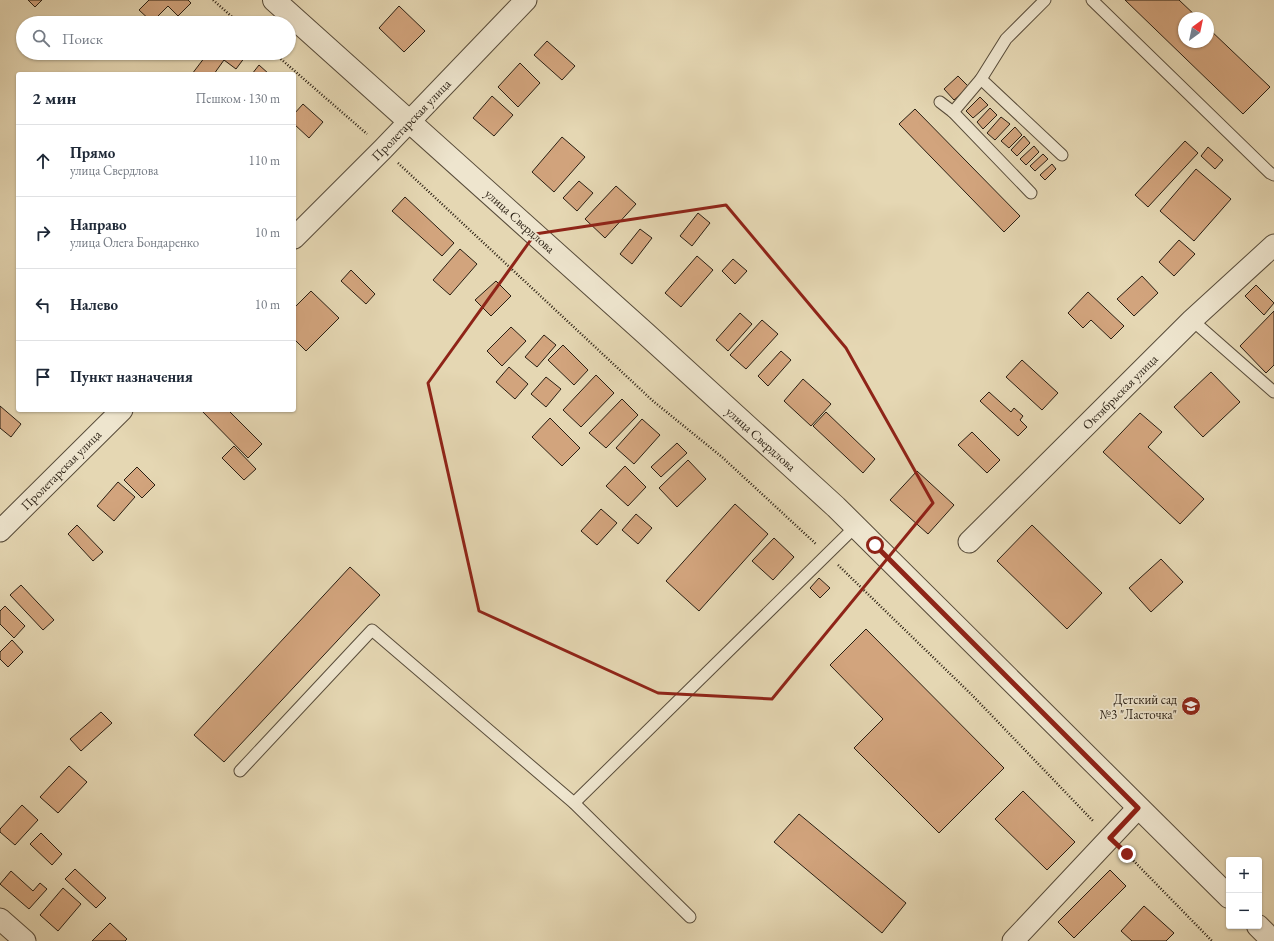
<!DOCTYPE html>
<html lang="ru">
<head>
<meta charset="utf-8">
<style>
	:root { --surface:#fff; --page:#f2f2f3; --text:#1f2937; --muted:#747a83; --line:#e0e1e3 }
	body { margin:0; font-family:"EB Garamond",serif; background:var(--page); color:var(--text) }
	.controls { position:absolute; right:12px; bottom:12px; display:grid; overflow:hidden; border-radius:4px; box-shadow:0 1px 3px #0004 }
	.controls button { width:36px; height:36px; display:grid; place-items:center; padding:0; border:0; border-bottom:1px solid var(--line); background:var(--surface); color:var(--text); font:20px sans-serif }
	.compass { position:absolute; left:1178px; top:12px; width:36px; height:36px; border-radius:50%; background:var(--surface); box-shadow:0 1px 3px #0004; rotate:33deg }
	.stop { position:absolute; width:12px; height:12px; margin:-9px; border:3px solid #8f2418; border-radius:50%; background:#fff }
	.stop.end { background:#8f2418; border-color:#fff; box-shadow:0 1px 4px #0008 }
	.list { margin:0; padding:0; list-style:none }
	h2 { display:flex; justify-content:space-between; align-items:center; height:52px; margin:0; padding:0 16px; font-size:17px }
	h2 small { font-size:13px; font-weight:400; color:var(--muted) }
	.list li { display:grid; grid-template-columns:26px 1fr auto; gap:12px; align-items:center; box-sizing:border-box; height:72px; padding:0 16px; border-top:1px solid var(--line) }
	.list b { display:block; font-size:15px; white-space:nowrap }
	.list p { margin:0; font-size:13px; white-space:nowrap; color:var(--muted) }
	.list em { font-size:13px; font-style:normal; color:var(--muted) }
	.icon { flex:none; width:22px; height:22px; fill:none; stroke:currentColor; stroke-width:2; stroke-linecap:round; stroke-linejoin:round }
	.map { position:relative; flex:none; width:1274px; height:941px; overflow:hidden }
	.search { position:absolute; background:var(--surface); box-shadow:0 1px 3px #0004; left:16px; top:16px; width:280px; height:44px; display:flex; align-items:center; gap:10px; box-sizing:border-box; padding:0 14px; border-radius:22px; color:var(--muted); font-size:15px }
	.panel { position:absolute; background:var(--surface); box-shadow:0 1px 3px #0004; left:16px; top:72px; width:280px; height:340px; border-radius:4px }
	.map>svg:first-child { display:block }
	.building { fill:#d2a47d; stroke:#291e12 }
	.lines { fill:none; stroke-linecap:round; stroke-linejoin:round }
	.service-casing { stroke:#584c3a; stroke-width:13 }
	.minor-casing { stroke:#584c3a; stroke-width:23 }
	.tertiary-casing { stroke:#584c3a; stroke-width:24 }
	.path { stroke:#291e12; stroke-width:2.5; stroke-dasharray:1 2; stroke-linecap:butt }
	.service { stroke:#eee5ce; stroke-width:11 }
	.minor { stroke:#eee5ce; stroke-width:21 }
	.tertiary { stroke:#eee5ce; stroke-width:22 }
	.route { stroke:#8f2418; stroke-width:5 }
	.marked { fill:none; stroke:#8f2418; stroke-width:3; stroke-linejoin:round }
	.labels { text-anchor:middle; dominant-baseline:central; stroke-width:3.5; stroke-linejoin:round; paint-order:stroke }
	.street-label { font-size:13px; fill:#291e12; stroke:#eee5ce }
	.poi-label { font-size:13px; fill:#291e12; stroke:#eee5ce; text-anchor:end }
</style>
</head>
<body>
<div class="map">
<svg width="1274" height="941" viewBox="0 0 1274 941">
	<rect width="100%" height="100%" fill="#e5d7b3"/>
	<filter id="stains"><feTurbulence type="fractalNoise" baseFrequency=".005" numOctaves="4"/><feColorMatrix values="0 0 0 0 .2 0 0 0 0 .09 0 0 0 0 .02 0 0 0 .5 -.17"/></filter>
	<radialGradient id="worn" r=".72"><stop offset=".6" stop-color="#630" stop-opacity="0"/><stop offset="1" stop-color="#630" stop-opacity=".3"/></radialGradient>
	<g class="building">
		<path d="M28,0H42L35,7Z"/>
		<path d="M149,0H188L191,3L178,16L168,6L152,22L139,10Z"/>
		<path d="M1125,0H1179L1198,18H1184V42H1208V28L1270,87L1243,114Z"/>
		<path d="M399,6L425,31L404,52L379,28Z"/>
		<path d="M547,41L575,66L562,80L534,55Z"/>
		<path d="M208,53H248L236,69L224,60L214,74H192Z"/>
		<path d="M520,63L540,83L518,107L498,87Z"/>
		<path d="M259,65L269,74H252Z"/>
		<path d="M958,76L969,87L954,100L944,89Z"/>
		<path d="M492,96L513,115L494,136L473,118Z"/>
		<path d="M980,97L988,105L973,118L966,111Z"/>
		<path d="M303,104L323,122L309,138L294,124V114Z"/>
		<path d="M990,108L997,115L983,129L977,122Z"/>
		<path d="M915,109L1020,216L1004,232L899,124Z"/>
		<path d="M1001,117L1010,124L995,140L987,133Z"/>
		<path d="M1015,127L1022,135L1009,148L1001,141Z"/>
		<path d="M1024,136L1030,143L1017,156L1011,150Z"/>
		<path d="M562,137L585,157L554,192L532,172Z"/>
		<path d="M1185,141L1198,153L1148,207L1135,195Z"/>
		<path d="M1034,146L1039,152L1026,165L1020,159Z"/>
		<path d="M1208,147L1223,160L1215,169L1201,156Z"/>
		<path d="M1043,154L1048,159L1035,171L1030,166Z"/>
		<path d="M1052,164L1056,169L1045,180L1040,175Z"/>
		<path d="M1196,169L1231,199L1194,241L1160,211Z"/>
		<path d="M579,181L593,193L577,211L563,198Z"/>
		<path d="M616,186L636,204L605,238L585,219Z"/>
		<path d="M405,197L454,243L442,256L392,211Z"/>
		<path d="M698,213L710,223L692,246L680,236Z"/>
		<path d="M640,229L652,238L632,264L620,254Z"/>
		<path d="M1179,240L1195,254L1174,276L1159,262Z"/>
		<path d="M460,249L477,264L450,295L433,280Z"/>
		<path d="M697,256L713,270L681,307L665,293Z"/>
		<path d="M733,259L747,271L735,284L722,271Z"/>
		<path d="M351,270L375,294L366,304L341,281Z"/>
		<path d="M1142,276L1158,293L1134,316L1117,299Z"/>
		<path d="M496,281L511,296L491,316L475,300Z"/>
		<path d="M1256,285L1274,303L1264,315L1245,296Z"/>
		<path d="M311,291L339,318L306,351L294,339V308Z"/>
		<path d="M1088,292L1124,326L1111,339L1091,320L1083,328L1068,313Z"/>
		<path d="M1274,311V365L1266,373L1240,346Z"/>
		<path d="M740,313L752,324L728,351L716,340Z"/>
		<path d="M762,320L778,334L746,369L730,355Z"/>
		<path d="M511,327L526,341L502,366L487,351Z"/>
		<path d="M544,335L556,345L537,367L525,357Z"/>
		<path d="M563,345L588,370L574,385L548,360Z"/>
		<path d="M781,351L791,360L768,386L758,376Z"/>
		<path d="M1022,360L1058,393L1042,410L1006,377Z"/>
		<path d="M509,367L528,384L515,399L496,382Z"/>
		<path d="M1211,372L1240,402L1203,437L1174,407Z"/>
		<path d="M596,375L614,393L581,427L563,410Z"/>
		<path d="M546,377L561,389L546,407L531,394Z"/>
		<path d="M803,379L831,404L811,426L784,401Z"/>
		<path d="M989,392L1011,412L1014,408L1023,416L1020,420L1027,427L1018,436L980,401Z"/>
		<path d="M622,399L638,415L606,448L589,433Z"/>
		<path d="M0,406L21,424L11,437L0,428Z"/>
		<path d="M201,410H228L262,444L248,458Z"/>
		<path d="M826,412L875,459L863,473L813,426Z"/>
		<path d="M1140,413L1162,432L1148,447L1204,499L1180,524L1103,452Z"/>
		<path d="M550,418L580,448L562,466L532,437Z"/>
		<path d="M642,419L660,435L634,464L616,448Z"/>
		<path d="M972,432L1000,460L987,473L958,445Z"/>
		<path d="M677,443L687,453L661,477L651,467Z"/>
		<path d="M234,446L256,469L244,480L222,458Z"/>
		<path d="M688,460L706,479L677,507L659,488Z"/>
		<path d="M625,466L646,487L628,506L606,486Z"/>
		<path d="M137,467L155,485L142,498L124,480Z"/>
		<path d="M917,471L954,505L928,534L890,500Z"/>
		<path d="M118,482L135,497L114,521L97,506Z"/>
		<path d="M735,504L768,534L699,611L666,581Z"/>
		<path d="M601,509L617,523L597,545L581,531Z"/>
		<path d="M636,514L652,528L638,544L622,530Z"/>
		<path d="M77,525L103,552L93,561L68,534Z"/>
		<path d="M1032,525L1102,593L1067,629L997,561Z"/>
		<path d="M774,538L794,557L773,580L752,561Z"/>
		<path d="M1161,559L1183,582L1151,612L1129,588Z"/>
		<path d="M350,567L380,595L224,762L194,735Z"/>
		<path d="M819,578L830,588L820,598L810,588Z"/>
		<path d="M21,585L54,620L43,630L10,595Z"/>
		<path d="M5,606L25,626L14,638L0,624V611Z"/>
		<path d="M866,629L1004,768L939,833L854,748L883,719L830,665Z"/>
		<path d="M12,640L23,652L8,667L0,659V652Z"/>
		<path d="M101,712L112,723L81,751L70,739Z"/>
		<path d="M69,766L87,782L58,813L40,797Z"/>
		<path d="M1023,791L1075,842L1047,870L995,819Z"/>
		<path d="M22,805L38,820L15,845L0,832V829Z"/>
		<path d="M799,814L906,903L882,933L774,842Z"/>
		<path d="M41,833L62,854L52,865L30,844Z"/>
		<path d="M75,869L106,898L96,908L65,879Z"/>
		<path d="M1110,870L1126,886L1074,938L1058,922Z"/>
		<path d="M11,871L33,891L40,883L47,889L29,909L0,884Z"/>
		<path d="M63,888L81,904L58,931L40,915Z"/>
		<path d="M1144,906L1174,933L1166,941H1132L1121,931Z"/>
		<path d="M110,923L127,939L125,941H92Z"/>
	</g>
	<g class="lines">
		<defs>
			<g id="service">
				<path d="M1092,0L1270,173L1274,175"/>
				<path d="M981,79L1062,155"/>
				<path d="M940,102L953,112L1031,193"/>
				<path d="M953,112L981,79L1006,39L1045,0"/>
				<path d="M1192,320L1274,392"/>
				<path d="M240,771L372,630L574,803L690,917"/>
				<path d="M574,803L856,526"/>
			</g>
			<g id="minor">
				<path d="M294,238L383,149L526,0"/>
				<path d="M0,531L122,410"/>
				<path d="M969,542L1192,320L1274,245"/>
				<path d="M0,919L25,941"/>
				<path d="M1013,941L1138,808"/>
			</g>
			<g id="tertiary">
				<path d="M274,0L645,333L836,507L1229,897"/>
				<path d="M1258,926L1273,941"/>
			</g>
		</defs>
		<use href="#service" class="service-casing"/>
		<use href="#minor" class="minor-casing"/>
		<use href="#tertiary" class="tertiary-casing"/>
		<g class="path">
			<path d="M213,0L239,23"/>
			<path d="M274,53L367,134"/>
			<path d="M398,163L653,401L722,457L816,544"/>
			<path d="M838,565L973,696L1094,822"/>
			<path d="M1125,852L1212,941"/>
		</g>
		<use href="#service" class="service"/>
		<use href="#minor" class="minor"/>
		<use href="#tertiary" class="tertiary"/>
	</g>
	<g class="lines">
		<path class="route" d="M875,545L1138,808L1110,838L1127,854"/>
	</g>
	<path class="marked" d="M726,205L846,348L933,503L772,699L658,693L479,611L428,383L535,234Z"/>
	<defs>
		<symbol id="school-disc" viewBox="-11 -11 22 22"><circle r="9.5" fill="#8f2418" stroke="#eee5ce"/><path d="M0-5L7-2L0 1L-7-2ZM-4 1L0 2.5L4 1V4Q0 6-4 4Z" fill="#fff"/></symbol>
	</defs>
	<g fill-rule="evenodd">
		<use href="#school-disc" x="1180" y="695" width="22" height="22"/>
	</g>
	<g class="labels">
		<g class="street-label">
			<text transform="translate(411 120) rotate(-46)">Пролетарская улица</text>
			<text transform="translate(520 221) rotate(42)">улица Свердлова</text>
			<text transform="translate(1120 392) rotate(-45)">Октябрьская улица</text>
			<text transform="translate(761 439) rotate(42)">улица Свердлова</text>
			<text transform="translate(61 470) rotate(-45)">Пролетарская улица</text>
		</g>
		<g class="poi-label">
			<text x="1177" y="699">Детский сад<tspan x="1177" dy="15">№3 "Ласточка"</tspan></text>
		</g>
	</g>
	<rect width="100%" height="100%" filter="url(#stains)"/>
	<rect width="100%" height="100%" fill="url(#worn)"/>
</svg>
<div class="controls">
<button>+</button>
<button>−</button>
</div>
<svg class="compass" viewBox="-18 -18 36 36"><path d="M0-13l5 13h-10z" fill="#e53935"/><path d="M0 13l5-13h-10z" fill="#747a83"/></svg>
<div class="stop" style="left:875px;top:545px"></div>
<div class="stop end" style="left:1127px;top:854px"></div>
<div class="search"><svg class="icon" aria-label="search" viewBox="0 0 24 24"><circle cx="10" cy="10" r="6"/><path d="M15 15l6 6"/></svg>Поиск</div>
<section class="panel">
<h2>2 мин<small>Пешком · 130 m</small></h2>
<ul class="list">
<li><svg class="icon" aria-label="ahead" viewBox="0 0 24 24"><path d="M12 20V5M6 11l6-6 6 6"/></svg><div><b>Прямо</b><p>улица Свердлова</p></div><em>110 m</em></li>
<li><svg class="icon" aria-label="right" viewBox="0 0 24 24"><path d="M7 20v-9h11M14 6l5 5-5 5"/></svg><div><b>Направо</b><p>улица Олега Бондаренко</p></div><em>10 m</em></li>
<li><svg class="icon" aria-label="left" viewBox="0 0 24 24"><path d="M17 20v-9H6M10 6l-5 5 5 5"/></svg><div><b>Налево</b></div><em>10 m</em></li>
<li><svg class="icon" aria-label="arrive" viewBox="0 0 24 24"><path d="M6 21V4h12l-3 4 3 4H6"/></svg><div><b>Пункт назначения</b></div></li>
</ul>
</section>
</div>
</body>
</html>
